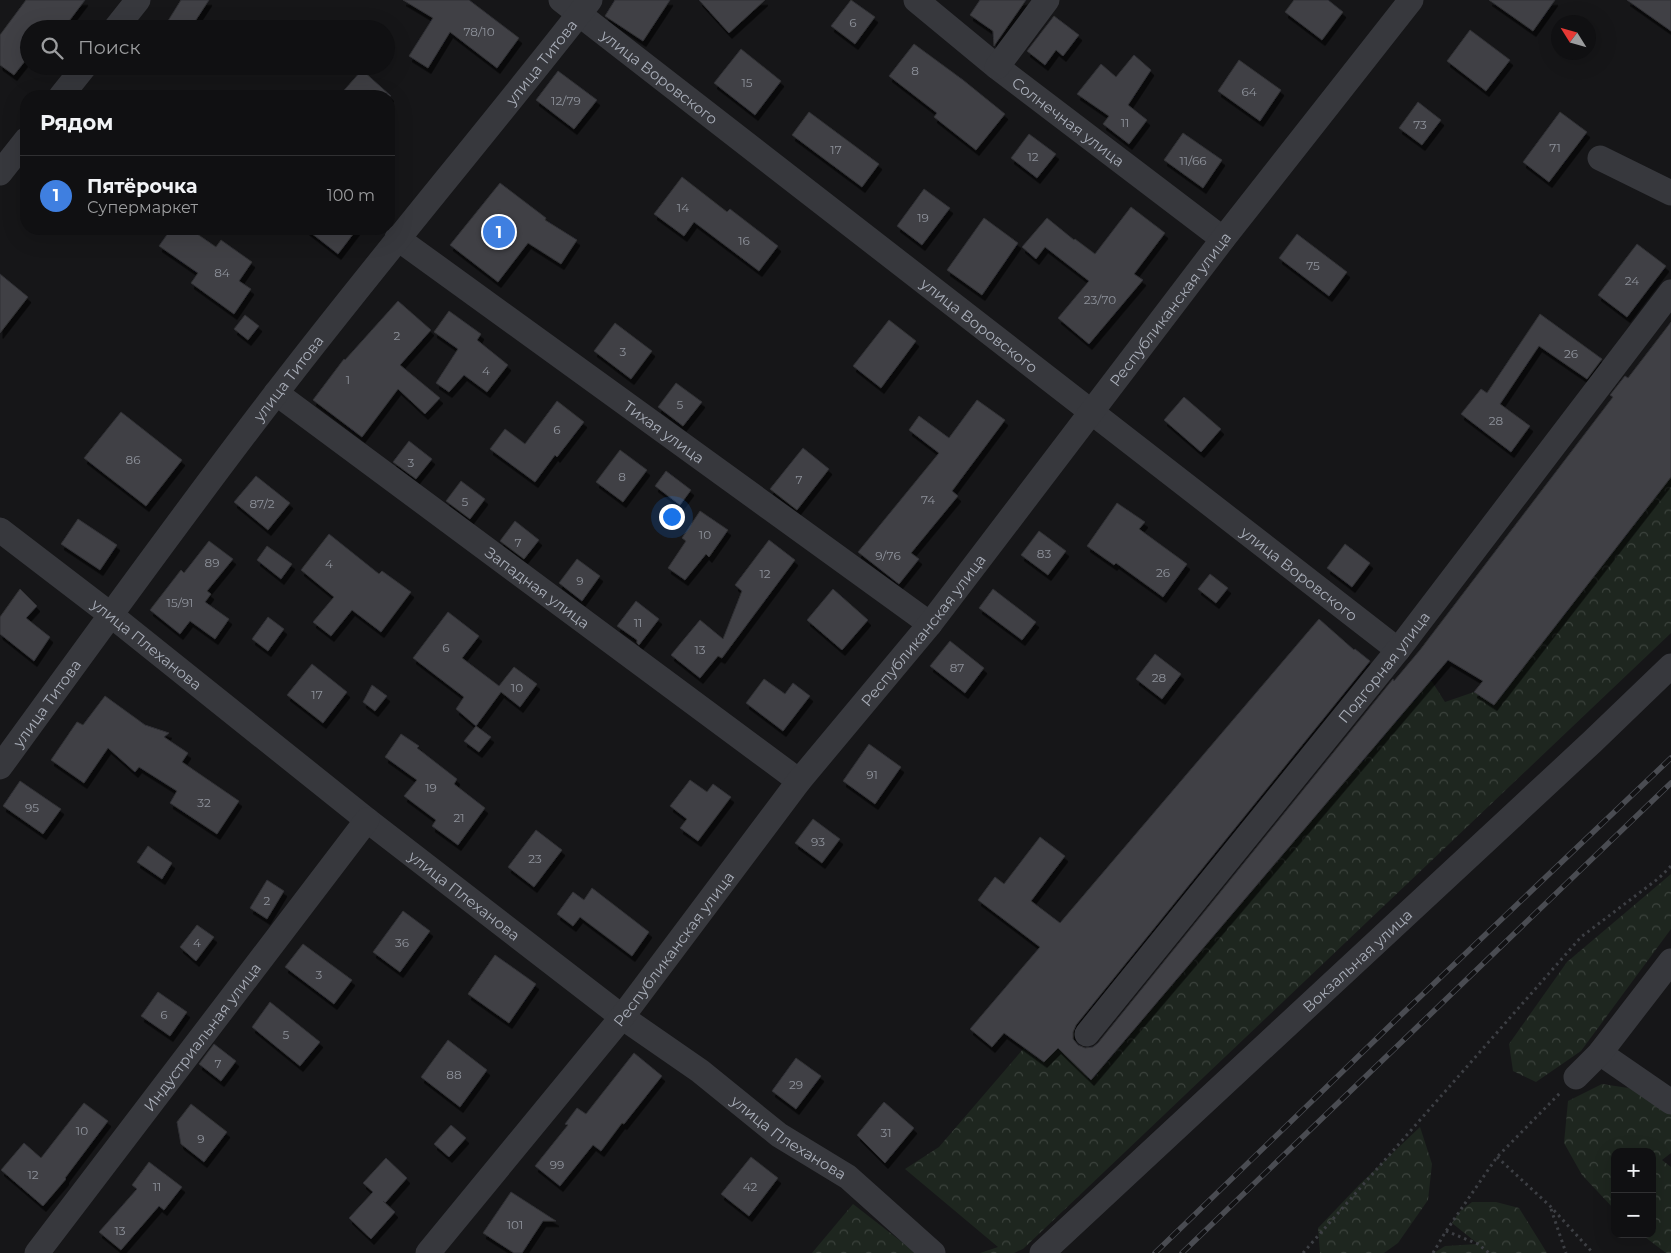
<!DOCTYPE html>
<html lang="ru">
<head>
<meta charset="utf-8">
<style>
	:root { --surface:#101012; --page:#1e1e20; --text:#f1f3f6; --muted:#9c9d9f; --line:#303032; --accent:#f2b134 }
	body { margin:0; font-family:Montserrat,sans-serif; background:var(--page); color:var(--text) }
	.controls { position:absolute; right:15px; bottom:15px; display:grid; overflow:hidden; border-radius:10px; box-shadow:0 5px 20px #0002 }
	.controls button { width:45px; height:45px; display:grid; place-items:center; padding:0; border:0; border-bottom:1px solid var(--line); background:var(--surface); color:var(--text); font:25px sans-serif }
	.compass { position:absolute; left:1551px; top:15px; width:45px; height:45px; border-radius:50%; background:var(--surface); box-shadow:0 5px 20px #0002; rotate:307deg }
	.you { position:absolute; left:671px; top:516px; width:18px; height:18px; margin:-12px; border:4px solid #fff; border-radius:50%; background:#1a73e8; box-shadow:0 0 0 8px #1a73e833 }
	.badge { display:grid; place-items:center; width:32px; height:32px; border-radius:50%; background:var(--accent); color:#fff; font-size:16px; font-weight:700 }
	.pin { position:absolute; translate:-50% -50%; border:2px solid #fff; box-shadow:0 1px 5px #0006 }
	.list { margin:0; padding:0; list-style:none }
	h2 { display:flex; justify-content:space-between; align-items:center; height:65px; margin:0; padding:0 20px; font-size:21px }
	h2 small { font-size:16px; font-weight:400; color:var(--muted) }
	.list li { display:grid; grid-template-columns:32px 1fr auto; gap:15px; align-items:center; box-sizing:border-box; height:80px; padding:0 20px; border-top:1px solid var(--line) }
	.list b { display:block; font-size:19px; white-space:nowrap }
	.list p { margin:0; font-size:16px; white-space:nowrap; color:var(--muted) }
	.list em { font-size:16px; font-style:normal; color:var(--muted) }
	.icon { flex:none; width:28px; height:28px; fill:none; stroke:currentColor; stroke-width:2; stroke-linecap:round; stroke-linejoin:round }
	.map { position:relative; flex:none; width:1671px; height:1253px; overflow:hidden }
	.search { position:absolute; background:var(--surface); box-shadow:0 5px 20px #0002; left:20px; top:20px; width:375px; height:55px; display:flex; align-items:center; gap:12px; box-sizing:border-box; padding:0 18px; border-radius:28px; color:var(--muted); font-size:19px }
	.panel { position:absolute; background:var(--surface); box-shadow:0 5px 20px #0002; left:20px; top:90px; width:375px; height:145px; border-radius:20px }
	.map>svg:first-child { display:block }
	.forest { fill:url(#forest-crowns) }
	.building { fill:#404145; stroke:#303034; filter:url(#shadow) }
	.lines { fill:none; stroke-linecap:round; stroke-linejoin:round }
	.path { stroke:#3d3f44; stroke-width:3; stroke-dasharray:2.5 4; stroke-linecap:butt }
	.minor { stroke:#37383d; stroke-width:25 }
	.rail-casing { stroke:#4a4c52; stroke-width:5.5 }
	.rail { stroke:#111113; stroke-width:4; stroke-dasharray:11; stroke-linecap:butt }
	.labels { text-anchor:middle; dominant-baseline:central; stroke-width:5; stroke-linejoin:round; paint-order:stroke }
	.number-label { font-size:12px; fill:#8e929b }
	.street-label { font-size:15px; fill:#a8adb8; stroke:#111113 }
</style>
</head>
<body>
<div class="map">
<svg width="1671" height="1253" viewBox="0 0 1671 1253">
	<defs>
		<pattern id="forest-crowns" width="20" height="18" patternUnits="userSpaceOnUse" patternTransform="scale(1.25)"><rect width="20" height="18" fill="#1e261f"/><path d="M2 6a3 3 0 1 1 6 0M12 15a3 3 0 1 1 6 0" fill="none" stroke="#3c433d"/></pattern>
		<filter id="shadow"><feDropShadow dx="3" dy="5.5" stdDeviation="0" flood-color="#0009"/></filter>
	</defs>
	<rect width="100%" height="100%" fill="#161618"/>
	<g class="forest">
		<path d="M1671,477V633L1023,1249L1014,1253H980L998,1247L905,1169L939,1147L1024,1048L1043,1062L1058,1048L1092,1080L1431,680L1445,702L1474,692L1494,705Z"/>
		<path d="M1671,874V929L1581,1051L1536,1082L1513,1071L1509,1044L1567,962Z"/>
		<path d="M1602,1084L1642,1090L1671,1101V1153L1662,1160L1671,1167V1253H1666L1641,1234H1652V1152H1615V1210L1582,1175L1564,1143L1568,1101Z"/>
		<path d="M1420,1127L1432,1164L1428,1200L1398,1243L1384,1253H1320L1318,1228L1360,1184Z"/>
		<path d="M1472,1202H1496L1519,1208L1547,1253H1434L1445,1246L1478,1244L1452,1223L1459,1212Z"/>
		<path d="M853,1204L916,1253H812Z"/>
	</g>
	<g class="building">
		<path d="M26,0H85L63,29H29V56L14,75L0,65V35Z"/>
		<path d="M181,0H209L190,29H163Z"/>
		<path d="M403,0H469L519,38L497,68L450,32L428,68L409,56L433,18Z"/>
		<path d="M615,0H670L643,41L605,16Z"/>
		<path d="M699,0H765L729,33Z"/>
		<path d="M851,0L875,17L855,44L831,26Z"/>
		<path d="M980,0H1026L994,46L993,31L970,15Z"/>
		<path d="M1294,0H1328L1343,12L1322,40L1285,12Z"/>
		<path d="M1489,0H1555L1533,31Z"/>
		<path d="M1627,0H1671V31Z"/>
		<path d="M1054,16L1079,35L1063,56L1056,50L1045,65L1027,51Z"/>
		<path d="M1470,30L1510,60L1486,91L1447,61Z"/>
		<path d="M914,44L963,80L1005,114L976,150L934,117L937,113L889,76Z"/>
		<path d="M741,49L781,81L755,115L714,83Z"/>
		<path d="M1134,55L1151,70L1128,105L1147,120L1129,144L1103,124L1109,116L1077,94L1101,64L1116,77Z"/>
		<path d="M1239,60L1281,90L1260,121L1218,91Z"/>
		<path d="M362,70L391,96H339Z"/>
		<path d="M558,71L597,100L574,129L536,100Z"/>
		<path d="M1418,102L1441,120L1422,145L1399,128Z"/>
		<path d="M809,112L879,164L862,187L792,135Z"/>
		<path d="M1560,112L1587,132L1549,182L1523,162Z"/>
		<path d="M1183,133L1222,160L1203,188L1164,160Z"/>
		<path d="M1029,134L1056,154L1037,178L1011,158Z"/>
		<path d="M682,177L727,212L730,209L778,246L759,271L694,222L684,236L654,214Z"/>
		<path d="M500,183L546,218L545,220L577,240L561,264L528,243L498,282L450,245Z"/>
		<path d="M924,189L950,208L922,245L897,226Z"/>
		<path d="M1131,207L1165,233L1134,274L1143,280L1089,344L1058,318L1089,281L1045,247L1036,259L1022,247L1047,218L1074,240L1075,239L1095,254Z"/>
		<path d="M984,218L1018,243L982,295L947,270Z"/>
		<path d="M171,229H190L216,247L221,240L252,262L239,281L251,289L234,314L191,283L198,273L159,246Z"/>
		<path d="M306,229H357L338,254Z"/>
		<path d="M1297,234L1347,272L1329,296L1279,258Z"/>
		<path d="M1637,244L1666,266L1627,317L1598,295Z"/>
		<path d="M0,274L28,297L0,333Z"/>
		<path d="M398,301L431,330L400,365L440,398L425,414L398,389L362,437L313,400L344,359L345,360Z"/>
		<path d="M449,311L481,334L477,340L508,365L487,392L464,375L449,392L436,383L458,349L434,332Z"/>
		<path d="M1540,314L1602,359L1587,379L1539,346L1500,404L1530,426L1511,452L1461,414L1481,389L1487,393Z"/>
		<path d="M245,315L259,326L248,340L234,329Z"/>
		<path d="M889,320L916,341L881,388L853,366Z"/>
		<path d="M1671,322V477L1494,705L1474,692L1483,681L1448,660L1091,1080L1058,1048L1044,1062L1004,1033L992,1047L970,1029L1040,947L978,900L995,877L1004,884L1040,837L1065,856L1031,901L1060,923L1319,619L1354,650L1355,649L1370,661L1076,1025L1073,1032V1039L1078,1045L1085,1048L1093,1047L1098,1043L1393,679L1394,681L1420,650L1613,397L1610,395L1625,376L1628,378Z"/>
		<path d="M615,323L652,351L631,379L594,351Z"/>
		<path d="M676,383L702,402L683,426L658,407Z"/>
		<path d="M1184,397L1221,429L1201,452L1164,420Z"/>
		<path d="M977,400L1005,420L952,491L958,496L911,553L919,559L899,584L858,552L939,453L909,430L919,416L949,438Z"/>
		<path d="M557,401L584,422L557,457L555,455L535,482L490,449L505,429L525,444Z"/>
		<path d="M121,412L182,460L146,506L84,458Z"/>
		<path d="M409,441L432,459L416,479L393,462Z"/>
		<path d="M803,448L829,469L797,510L770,489Z"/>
		<path d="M620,450L647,470L623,502L596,482Z"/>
		<path d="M666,471L691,490L680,505L655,486Z"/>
		<path d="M256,476L290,503L268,530L234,502Z"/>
		<path d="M461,481L485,499L470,519L446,501Z"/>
		<path d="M1117,503L1145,522L1139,529L1187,564L1163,597L1116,563L1114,565L1087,546Z"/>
		<path d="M700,511L728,530L709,557L706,554L685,580L668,568L686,541L682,538Z"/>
		<path d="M78,519L117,545L100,570L61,544Z"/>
		<path d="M515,521L539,540L524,559L500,541Z"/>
		<path d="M1039,531L1066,551L1048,575L1021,555Z"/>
		<path d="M329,534L379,574L382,571L411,592L381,632L352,610L331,636L313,622L334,597L301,570Z"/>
		<path d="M769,540L795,560L722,658L718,656L700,678L671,655L700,620L723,639L742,591L735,585Z"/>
		<path d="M209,541L233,559L207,591L211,594L205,602L229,619L215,639L190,621L180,634L150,610L181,570L184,573Z"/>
		<path d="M1345,544L1370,563L1352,587L1327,568Z"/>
		<path d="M267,546L292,564L281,579L257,560Z"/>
		<path d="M577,559L600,576L582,601L559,583Z"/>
		<path d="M1210,574L1228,588L1216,603L1198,589Z"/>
		<path d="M20,589L37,606L26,618L50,637L34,661L0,634V617Z"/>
		<path d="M833,589L868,620L842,650L807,620Z"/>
		<path d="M993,589L1036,622L1022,640L979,608Z"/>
		<path d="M636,601L659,619L639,645L637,643V640L617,626Z"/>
		<path d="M448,612L479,636L462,658L499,686L514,667L537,684L520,707L501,692L476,726L456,709L464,697L413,658Z"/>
		<path d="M268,617L284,629L268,651L252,639Z"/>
		<path d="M950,641L984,668L965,693L930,666Z"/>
		<path d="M1155,654L1181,674L1162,699L1136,679Z"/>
		<path d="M312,664L347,692L323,723L287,695Z"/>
		<path d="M764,679L785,694L793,683L810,696L783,731L746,703Z"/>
		<path d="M372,685L387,696L375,711L363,702Z"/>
		<path d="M105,696L145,725L169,733L164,737L188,753L182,762L239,801L217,834L170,803L177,791L139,767L135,772L108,748L84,783L51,760L77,722L83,725Z"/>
		<path d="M476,726L491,737L479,752L464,741Z"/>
		<path d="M401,734L419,746L417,748L457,779L454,784L485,808L458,845L432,826L436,820L404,796L417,780L385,757Z"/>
		<path d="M869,744L901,767L875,804L843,781Z"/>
		<path d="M690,780L707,792L713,784L731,797L698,841L680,828L687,819L670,806Z"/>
		<path d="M20,781L61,809L43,834L3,806Z"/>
		<path d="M813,819L840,839L822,863L795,843Z"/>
		<path d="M536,830L562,850L534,887L508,867Z"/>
		<path d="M148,846L172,863L162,879L137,862Z"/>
		<path d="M267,880L284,891L267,919L250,908Z"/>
		<path d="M592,888L649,932L632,956L580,917L573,926L557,914L573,892L584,900Z"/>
		<path d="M403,911L430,931L400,972L373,952Z"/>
		<path d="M197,925L214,937L196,961L180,947Z"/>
		<path d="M303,944L352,980L334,1004L285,967Z"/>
		<path d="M495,955L536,984L509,1023L468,994Z"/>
		<path d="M158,992L187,1012L170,1036L141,1016Z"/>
		<path d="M270,1002L320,1042L300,1066L252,1027Z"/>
		<path d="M448,1040L487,1070L460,1107L421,1077Z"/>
		<path d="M214,1044L236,1061L221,1081L199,1064Z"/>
		<path d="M634,1053L662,1076L624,1124L622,1123L601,1151L593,1145L560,1186L535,1166L568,1125L565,1124L577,1108L586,1114Z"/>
		<path d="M796,1058L821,1076L796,1109L772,1091Z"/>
		<path d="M884,1102L914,1128L885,1163L857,1135Z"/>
		<path d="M84,1103L108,1121L65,1178L66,1179L43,1206L1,1170L24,1143L41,1158Z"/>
		<path d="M191,1104L227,1132L204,1162L181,1144L177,1122Z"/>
		<path d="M451,1125L466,1138L449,1157L434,1144Z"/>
		<path d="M751,1157L778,1178L749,1216L721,1194Z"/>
		<path d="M386,1158L407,1178L385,1203L383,1201L395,1212L371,1239L349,1218L373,1192L363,1183Z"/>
		<path d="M149,1162L182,1187L164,1210L159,1206L121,1250L99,1232L137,1189L132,1185Z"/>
		<path d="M511,1192L556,1221H543L522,1253H514L483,1233Z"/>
	</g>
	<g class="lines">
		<g class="path">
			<path d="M1497,1157L1550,1206L1593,1253"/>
			<path d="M1551,1209L1566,1253"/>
			<path d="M1446,1231L1478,1244L1489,1253"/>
			<path d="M1303,1253L1581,937L1659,878L1671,866"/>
			<path d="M1433,1253L1446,1231L1497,1157L1561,1092"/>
		</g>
		<g class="minor">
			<path id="s1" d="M561,0L1398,650"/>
			<path id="s2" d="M916,0L997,67L1223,239"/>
			<path d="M115,29L138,0"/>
			<path d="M997,67L1047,0"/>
			<path d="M61,96L85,66"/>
			<path d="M1600,158L1671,193"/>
			<path d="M0,173L26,140"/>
			<path id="s3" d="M397,238L930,624"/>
			<path id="s4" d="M276,393L799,781"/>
			<path id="s5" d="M0,530L111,615L367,820L622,1017L700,1071L779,1135L848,1177L933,1253"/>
			<path id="s6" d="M0,767C92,641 182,515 277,392C379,259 487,132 590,0"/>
			<path id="s7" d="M1087,1034L1398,650L1671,292"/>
			<path d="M1600,1053L1671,1102"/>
			<path d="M1576,1077L1600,1053L1671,961"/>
			<path id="s8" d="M37,1253L367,820"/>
			<path id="s9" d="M428,1253L622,1017L799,781L930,624L1223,239L1411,0"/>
			<path id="s10" d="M1042,1253L1592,742L1671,666"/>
		</g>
		<defs>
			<g id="rail">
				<path d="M1155,1253L1402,1014L1671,758"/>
				<path d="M1182,1253L1671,783"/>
			</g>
		</defs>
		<use href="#rail" class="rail-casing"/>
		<use href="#rail" class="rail"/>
	</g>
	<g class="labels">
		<g class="number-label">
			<text x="853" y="22">6</text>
			<text x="479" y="31">78/10</text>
			<text x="915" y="70">8</text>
			<text x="747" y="82">15</text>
			<text x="1249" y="91">64</text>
			<text x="566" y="100">12/79</text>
			<text x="1125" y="122">11</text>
			<text x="1420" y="124">73</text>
			<text x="1555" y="147">71</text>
			<text x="836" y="149">17</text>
			<text x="1033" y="156">12</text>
			<text x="1193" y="160">11/66</text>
			<text x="683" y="207">14</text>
			<text x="923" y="217">19</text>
			<text x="744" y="240">16</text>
			<text x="1313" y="265">75</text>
			<text x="222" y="272">84</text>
			<text x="1632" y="280">24</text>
			<text x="1100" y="299">23/70</text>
			<text x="397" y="335">2</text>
			<text x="623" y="351">3</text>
			<text x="1571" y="353">26</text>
			<text x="486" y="370">4</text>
			<text x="348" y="379">1</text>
			<text x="680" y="404">5</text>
			<text x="1496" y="420">28</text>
			<text x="557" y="429">6</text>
			<text x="133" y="459">86</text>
			<text x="411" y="462">3</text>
			<text x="622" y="476">8</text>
			<text x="799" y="479">7</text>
			<text x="928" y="499">74</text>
			<text x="465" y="501">5</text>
			<text x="262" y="503">87/2</text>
			<text x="705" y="534">10</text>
			<text x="518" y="542">7</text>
			<text x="1044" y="553">83</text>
			<text x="888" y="555">9/76</text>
			<text x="212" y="562">89</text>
			<text x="329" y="563">4</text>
			<text x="1163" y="572">26</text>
			<text x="765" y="573">12</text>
			<text x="580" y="580">9</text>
			<text x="180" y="602">15/91</text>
			<text x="638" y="622">11</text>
			<text x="446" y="647">6</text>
			<text x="700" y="649">13</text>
			<text x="957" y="667">87</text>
			<text x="1159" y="677">28</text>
			<text x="517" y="687">10</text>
			<text x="317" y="694">17</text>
			<text x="872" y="774">91</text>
			<text x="431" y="787">19</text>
			<text x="204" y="802">32</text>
			<text x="32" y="807">95</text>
			<text x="459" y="817">21</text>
			<text x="818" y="841">93</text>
			<text x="535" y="858">23</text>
			<text x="267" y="900">2</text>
			<text x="197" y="942">4</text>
			<text x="402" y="942">36</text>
			<text x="319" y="974">3</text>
			<text x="164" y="1014">6</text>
			<text x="286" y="1034">5</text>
			<text x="218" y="1063">7</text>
			<text x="454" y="1074">88</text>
			<text x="796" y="1084">29</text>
			<text x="82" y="1130">10</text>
			<text x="886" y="1132">31</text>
			<text x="201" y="1138">9</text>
			<text x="557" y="1164">99</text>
			<text x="33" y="1174">12</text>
			<text x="157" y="1186">11</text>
			<text x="750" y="1186">42</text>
			<text x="515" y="1224">101</text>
			<text x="120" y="1230">13</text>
		</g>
		<g class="street-label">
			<text stroke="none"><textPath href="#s6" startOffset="889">улица Титова</textPath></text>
			<text stroke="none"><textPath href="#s1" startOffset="125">улица Воровского</textPath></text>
			<text stroke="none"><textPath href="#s2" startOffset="195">Солнечная улица</textPath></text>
			<text stroke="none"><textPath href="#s9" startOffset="1201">Республиканская улица</textPath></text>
			<text stroke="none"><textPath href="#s1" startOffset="530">улица Воровского</textPath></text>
			<text stroke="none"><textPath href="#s6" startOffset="484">улица Титова</textPath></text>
			<text stroke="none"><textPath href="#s3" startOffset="330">Тихая улица</textPath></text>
			<text stroke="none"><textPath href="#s1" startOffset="935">улица Воровского</textPath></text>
			<text stroke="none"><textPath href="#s4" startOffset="326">Западная улица</textPath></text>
			<text stroke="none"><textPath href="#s9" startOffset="796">Республиканская улица</textPath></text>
			<text stroke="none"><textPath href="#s5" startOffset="186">улица Плеханова</textPath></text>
			<text stroke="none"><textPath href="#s7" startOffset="472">Подгорная улица</textPath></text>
			<text stroke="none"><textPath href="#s6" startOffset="79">улица Титова</textPath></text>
			<text stroke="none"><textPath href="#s5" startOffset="591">улица Плеханова</textPath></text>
			<text stroke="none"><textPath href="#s9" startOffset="391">Республиканская улица</textPath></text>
			<text stroke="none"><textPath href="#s10" startOffset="430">Вокзальная улица</textPath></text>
			<text stroke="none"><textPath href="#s8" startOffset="272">Индустриальная улица</textPath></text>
			<text stroke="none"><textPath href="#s5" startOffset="996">улица Плеханова</textPath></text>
		</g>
	</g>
</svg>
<div class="controls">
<button>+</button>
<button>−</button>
</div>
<svg class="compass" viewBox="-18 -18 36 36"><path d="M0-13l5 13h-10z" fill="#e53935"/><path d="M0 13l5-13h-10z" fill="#9c9d9f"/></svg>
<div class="you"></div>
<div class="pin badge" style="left:499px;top:232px;background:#3f7fe0">1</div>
<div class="search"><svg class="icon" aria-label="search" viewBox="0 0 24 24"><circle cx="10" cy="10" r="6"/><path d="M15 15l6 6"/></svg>Поиск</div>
<section class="panel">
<h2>Рядом<small></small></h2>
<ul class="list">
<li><span class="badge" style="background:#3f7fe0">1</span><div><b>Пятёрочка</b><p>Супермаркет</p></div><em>100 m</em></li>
</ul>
</section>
</div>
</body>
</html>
